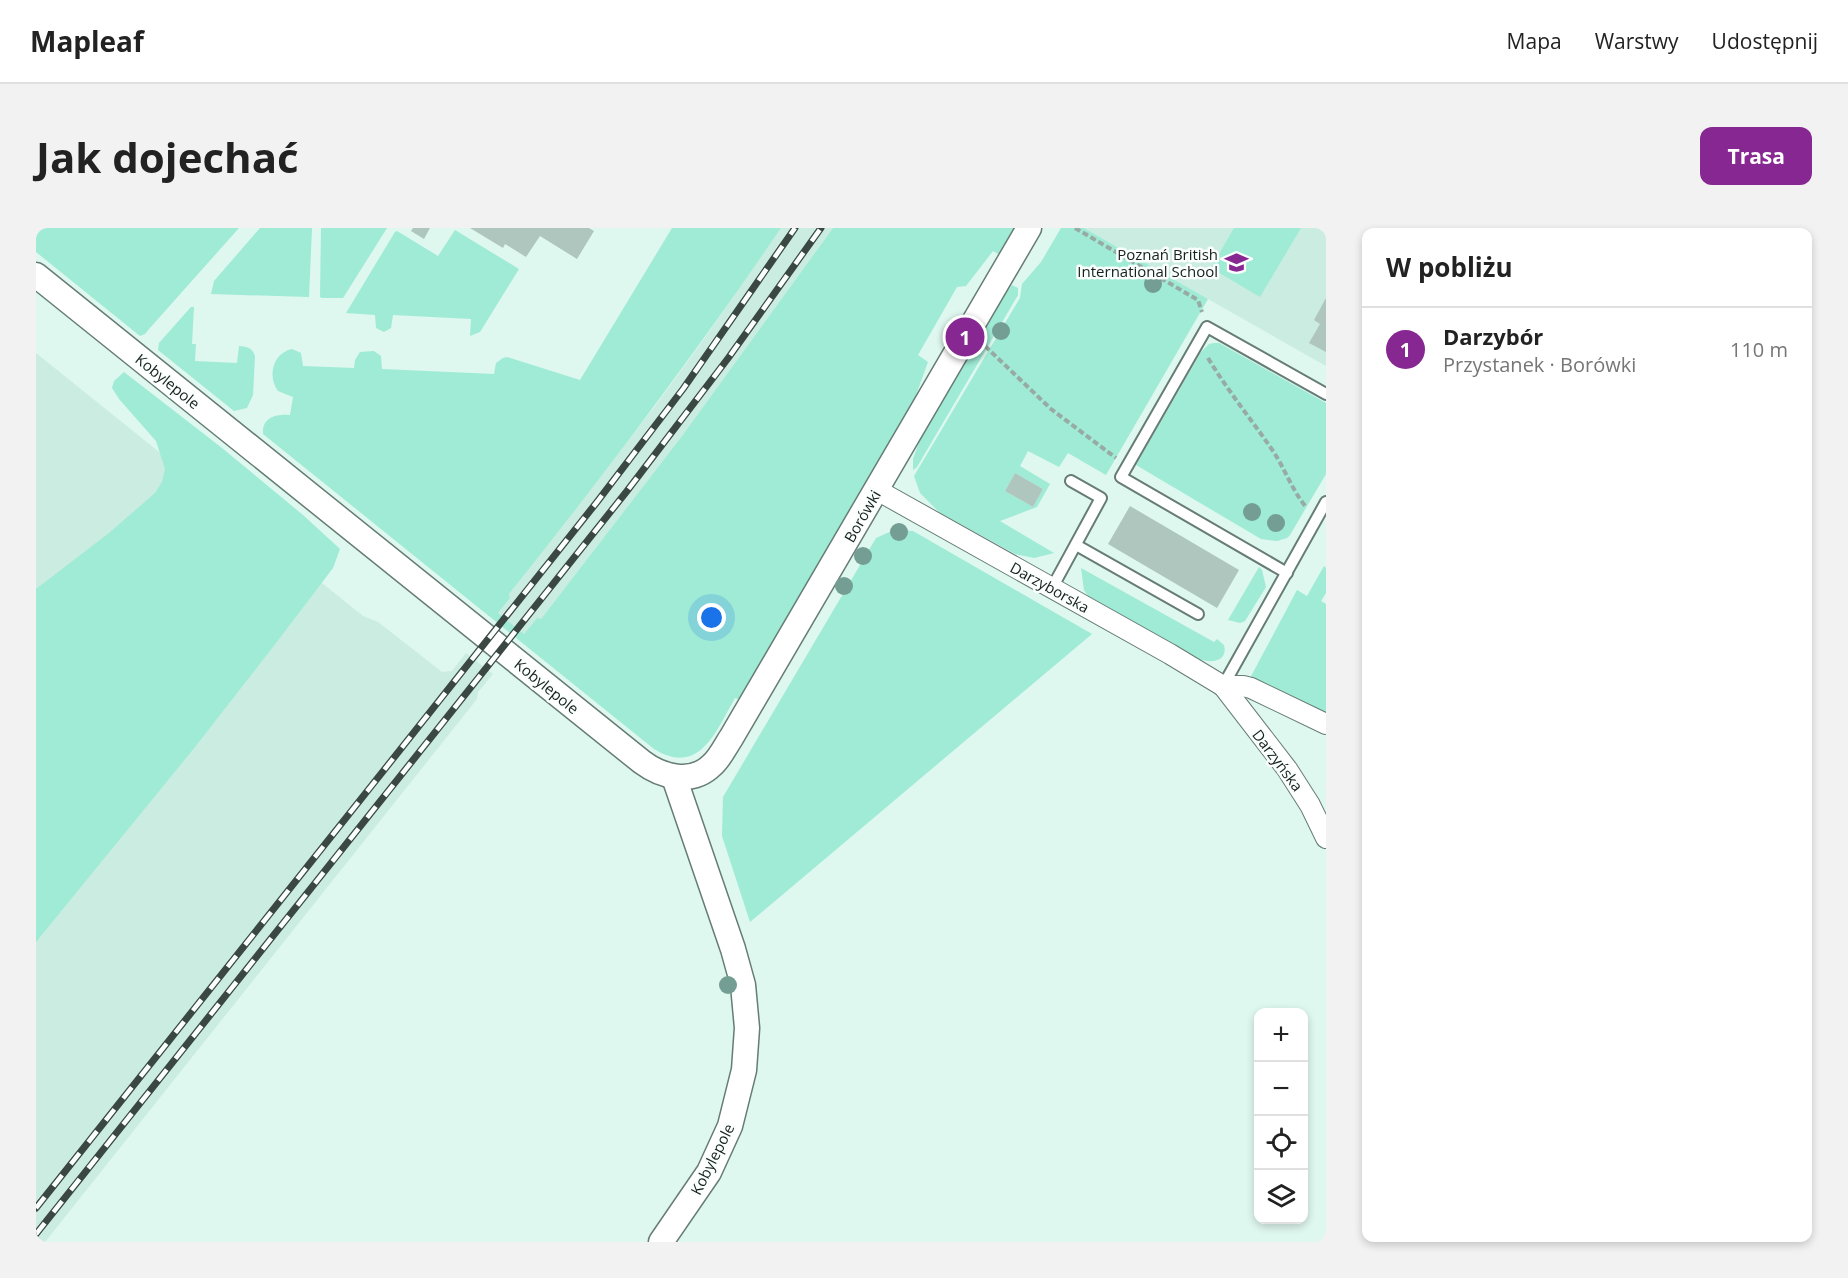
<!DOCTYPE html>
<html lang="pl">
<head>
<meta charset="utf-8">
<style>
	:root { --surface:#fff; --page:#f2f2f2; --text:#222; --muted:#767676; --line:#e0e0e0; --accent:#872791 }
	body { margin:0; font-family:"Open Sans",sans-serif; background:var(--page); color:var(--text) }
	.controls { position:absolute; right:18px; bottom:18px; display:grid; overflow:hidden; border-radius:12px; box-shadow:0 3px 9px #0003 }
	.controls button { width:54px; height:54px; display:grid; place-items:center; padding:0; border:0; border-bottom:2px solid var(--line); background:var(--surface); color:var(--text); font:30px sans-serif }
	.you { position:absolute; left:676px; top:390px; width:21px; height:21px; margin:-15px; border:4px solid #fff; border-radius:50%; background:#1a73e8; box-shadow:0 0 0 9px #1a73e833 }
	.badge { display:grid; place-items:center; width:39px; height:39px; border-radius:50%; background:var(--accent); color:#fff; font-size:20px; font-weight:700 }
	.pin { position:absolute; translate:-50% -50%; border:3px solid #fff; box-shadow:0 2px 6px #0006 }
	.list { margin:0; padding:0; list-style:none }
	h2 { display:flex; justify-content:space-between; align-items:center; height:78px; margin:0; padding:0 24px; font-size:26px }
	h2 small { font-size:20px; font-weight:400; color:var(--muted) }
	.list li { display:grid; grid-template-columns:39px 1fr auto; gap:18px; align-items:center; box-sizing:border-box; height:84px; padding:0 24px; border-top:2px solid var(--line) }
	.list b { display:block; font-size:22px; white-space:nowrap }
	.list p { margin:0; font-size:20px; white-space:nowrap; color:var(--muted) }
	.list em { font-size:20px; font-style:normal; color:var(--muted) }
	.icon { flex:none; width:33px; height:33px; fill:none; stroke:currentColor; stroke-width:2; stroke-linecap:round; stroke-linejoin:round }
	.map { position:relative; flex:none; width:1290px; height:1014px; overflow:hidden; border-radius:12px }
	header { display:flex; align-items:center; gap:36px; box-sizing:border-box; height:84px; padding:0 30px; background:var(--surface); border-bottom:2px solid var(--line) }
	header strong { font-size:28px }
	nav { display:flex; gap:33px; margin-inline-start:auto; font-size:21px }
	.intro { display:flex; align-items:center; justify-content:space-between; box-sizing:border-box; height:144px; padding:0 36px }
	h1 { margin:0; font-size:42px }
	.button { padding:15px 27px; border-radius:12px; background:var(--accent); color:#fff; font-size:21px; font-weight:700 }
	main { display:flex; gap:36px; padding:0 36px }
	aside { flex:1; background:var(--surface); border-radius:12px; box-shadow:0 3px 9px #0003 }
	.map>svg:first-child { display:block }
	.built { fill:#caece1 }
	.green { fill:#9febd5; fill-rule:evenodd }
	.building { fill:#aec6be }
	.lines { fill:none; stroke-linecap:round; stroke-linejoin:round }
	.service-casing { stroke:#667c75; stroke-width:14 }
	.minor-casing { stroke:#667c75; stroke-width:22 }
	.tertiary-casing { stroke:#667c75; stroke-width:27 }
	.path { stroke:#97aaa4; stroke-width:4; stroke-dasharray:6 3; stroke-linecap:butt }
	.service { stroke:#fff; stroke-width:10 }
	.minor { stroke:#fff; stroke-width:20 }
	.tertiary { stroke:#fff; stroke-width:24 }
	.rail-casing { stroke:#3b4743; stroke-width:7 }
	.rail { stroke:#fafffd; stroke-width:4.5; stroke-dasharray:14; stroke-linecap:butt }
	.tree { fill:#749e93 }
	.labels { text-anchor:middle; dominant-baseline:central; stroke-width:5; stroke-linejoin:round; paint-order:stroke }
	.poi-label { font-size:15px; fill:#17201d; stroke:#fafffd; text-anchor:end }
	.street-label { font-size:15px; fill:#17201d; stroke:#fafffd }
</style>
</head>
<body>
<header>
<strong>Mapleaf</strong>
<nav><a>Mapa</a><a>Warstwy</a><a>Udostępnij</a></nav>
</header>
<div class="intro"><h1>Jak dojechać</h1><a class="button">Trasa</a></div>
<main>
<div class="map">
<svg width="1290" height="1014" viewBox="0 0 1290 1014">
	<rect width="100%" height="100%" fill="#def7ef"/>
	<g class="built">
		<path d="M745,0H797L646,208L505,391H500L488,406L462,385L474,370L473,366L619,178L663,118Z"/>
		<path d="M1048,0H1290V138L1172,71Z"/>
		<path d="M0,125L327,388L342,394L406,444L416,443L430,425L457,446L442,464L441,471L9,1014H0Z"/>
	</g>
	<g class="green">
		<path d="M0,0H203L113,101L109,106L104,108L0,24Z"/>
		<path d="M224,0H276L273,69L175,66L178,53Z"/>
		<path d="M285,0H351L307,70H286L284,69Z"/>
		<path d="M636,0H745C659,126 568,247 473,366L474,370L462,385L488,406L501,390L505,391L646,208L797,0H980L962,26L957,23L930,58L921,59L882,127L892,134L875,181L705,472L699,470C680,503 664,549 618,521L227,206C226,189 240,186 254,187L257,169L242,163C231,148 237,125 256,121L265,125L267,138L318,140L319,132L324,124L338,123L345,128L346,141L458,146L460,135L467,130L471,129L544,152Z"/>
		<path d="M1025,0H1048L1172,71L1070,247L1032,225L1023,239L992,223L984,238L1014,256L1001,279L964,293L1018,325L998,330L979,326L904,285L884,265L878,248L984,70L986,56L1005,34ZM979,245L1007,261L997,279L969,263Z"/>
		<path d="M1198,0H1265L1224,69L1175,40Z"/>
		<path d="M419,2L483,41L444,104L434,108L435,91L357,87L355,100L348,104L340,100L339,87L310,85L359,4L361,3L402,28Z"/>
		<path d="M976,57L982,60V67L881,239L877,242V231L885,209L963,74Z"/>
		<path d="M155,79H158L156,116H160L159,133L201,135L203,118C211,119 216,119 219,128L217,167L211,180L198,183L122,122L123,115Z"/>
		<path d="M1178,115H1183L1290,175V246L1254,307L1251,310L1241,313L1225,311L1100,237L1165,124L1173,116Z"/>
		<path d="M88,144L186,220L267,287L304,321L297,340L240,415L159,519L0,714V361L73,305L119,265L126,254L129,241L120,213L83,171L76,160L78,153Z"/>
		<path d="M858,302L877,303L1056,406L714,694L686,608L687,569L840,310Z"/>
		<path d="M1288,338L1290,340V365L1285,373L1290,376V486L1213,452L1261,362L1271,368Z"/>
		<path d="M1223,339L1226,342L1230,359L1209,393L1204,395L1192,392Z"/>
		<path d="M1045,340L1178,414L1181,411L1188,417C1192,433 1177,435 1165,432L1052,368L1048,362Z"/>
	</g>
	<g class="building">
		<path d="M377,0H394L388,11L375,3Z"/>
		<path d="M434,0H553L558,3L541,31L504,8L490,29L469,16L467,20Z"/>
		<path d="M1290,70V124L1273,115L1284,96L1278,92Z"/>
		<path d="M979,245L1007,261L997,279L969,263Z"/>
		<path d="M1094,278L1203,342L1181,380L1072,316Z"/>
	</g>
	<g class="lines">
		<defs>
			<g id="service">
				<path d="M1040,317L1162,386"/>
				<path d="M1251,345L1085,249L1171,99L1290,166"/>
				<path d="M1016,360L1065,270L1035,253"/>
				<path d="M1187,458L1290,274"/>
			</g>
			<g id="minor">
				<path d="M841,262L1134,426L1187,458H1207L1215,460L1290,496"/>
				<path d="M1187,458L1251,541L1274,577L1290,610"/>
			</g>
			<g id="tertiary">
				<path d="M0,47L606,534C626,549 656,557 676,537C684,530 689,519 695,510L993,0"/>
				<path d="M625,1014L673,944L694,898L708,842L711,800L707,757L697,721L638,549"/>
			</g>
		</defs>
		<use href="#service" class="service-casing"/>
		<use href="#minor" class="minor-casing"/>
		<use href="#tertiary" class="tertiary-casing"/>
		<g class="path">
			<path d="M1039,0L1162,72L1166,84"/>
			<path d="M949,118L1015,181L1080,230"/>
			<path d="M1172,130C1192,163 1215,191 1237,223C1249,241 1256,262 1270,279"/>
		</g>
		<use href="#service" class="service"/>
		<use href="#minor" class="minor"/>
		<use href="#tertiary" class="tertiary"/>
		<defs>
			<g id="rail">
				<path d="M0,980L561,274L647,161L759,0"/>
				<path d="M0,1006L591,263L693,129L785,0"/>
			</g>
		</defs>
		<use href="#rail" class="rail-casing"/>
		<use href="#rail" class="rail"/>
	</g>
	<g class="tree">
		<circle cx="1117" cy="56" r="9"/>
		<circle cx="965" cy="103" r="9"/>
		<circle cx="1216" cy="284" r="9"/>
		<circle cx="1240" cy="295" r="9"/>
		<circle cx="863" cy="304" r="9"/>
		<circle cx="827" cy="328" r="9"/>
		<circle cx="808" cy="358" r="9"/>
		<circle cx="692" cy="757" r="9"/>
	</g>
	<defs>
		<symbol id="school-bare" viewBox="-9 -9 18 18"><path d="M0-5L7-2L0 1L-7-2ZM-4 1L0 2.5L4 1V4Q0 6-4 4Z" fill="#872791" stroke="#fafffd" stroke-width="2.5" paint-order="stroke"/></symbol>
	</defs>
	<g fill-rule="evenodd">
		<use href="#school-bare" x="1184" y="18" width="33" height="33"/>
	</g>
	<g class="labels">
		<g class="poi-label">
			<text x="1182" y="26">Poznań British<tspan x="1182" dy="17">International School</tspan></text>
		</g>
		<g class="street-label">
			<text transform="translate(132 153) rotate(39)">Kobylepole</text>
			<text transform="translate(826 288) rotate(-60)">Borówki</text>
			<text transform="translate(1014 359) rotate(29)">Darzyborska</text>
			<text transform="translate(511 458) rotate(39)">Kobylepole</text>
			<text transform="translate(1242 532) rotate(53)">Darzyńska</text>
			<text transform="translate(676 931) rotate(-63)">Kobylepole</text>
		</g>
	</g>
</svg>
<div class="controls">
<button>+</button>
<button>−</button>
<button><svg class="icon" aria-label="locate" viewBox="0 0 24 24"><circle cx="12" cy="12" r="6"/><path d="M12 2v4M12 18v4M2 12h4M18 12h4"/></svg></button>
<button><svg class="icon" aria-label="layers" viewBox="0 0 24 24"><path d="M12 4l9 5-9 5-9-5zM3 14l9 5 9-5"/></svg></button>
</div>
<div class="you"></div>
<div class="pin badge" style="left:929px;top:109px">1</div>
</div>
<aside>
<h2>W pobliżu<small></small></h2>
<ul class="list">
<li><span class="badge">1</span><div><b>Darzybór</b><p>Przystanek · Borówki</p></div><em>110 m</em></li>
</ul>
</aside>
</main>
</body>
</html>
